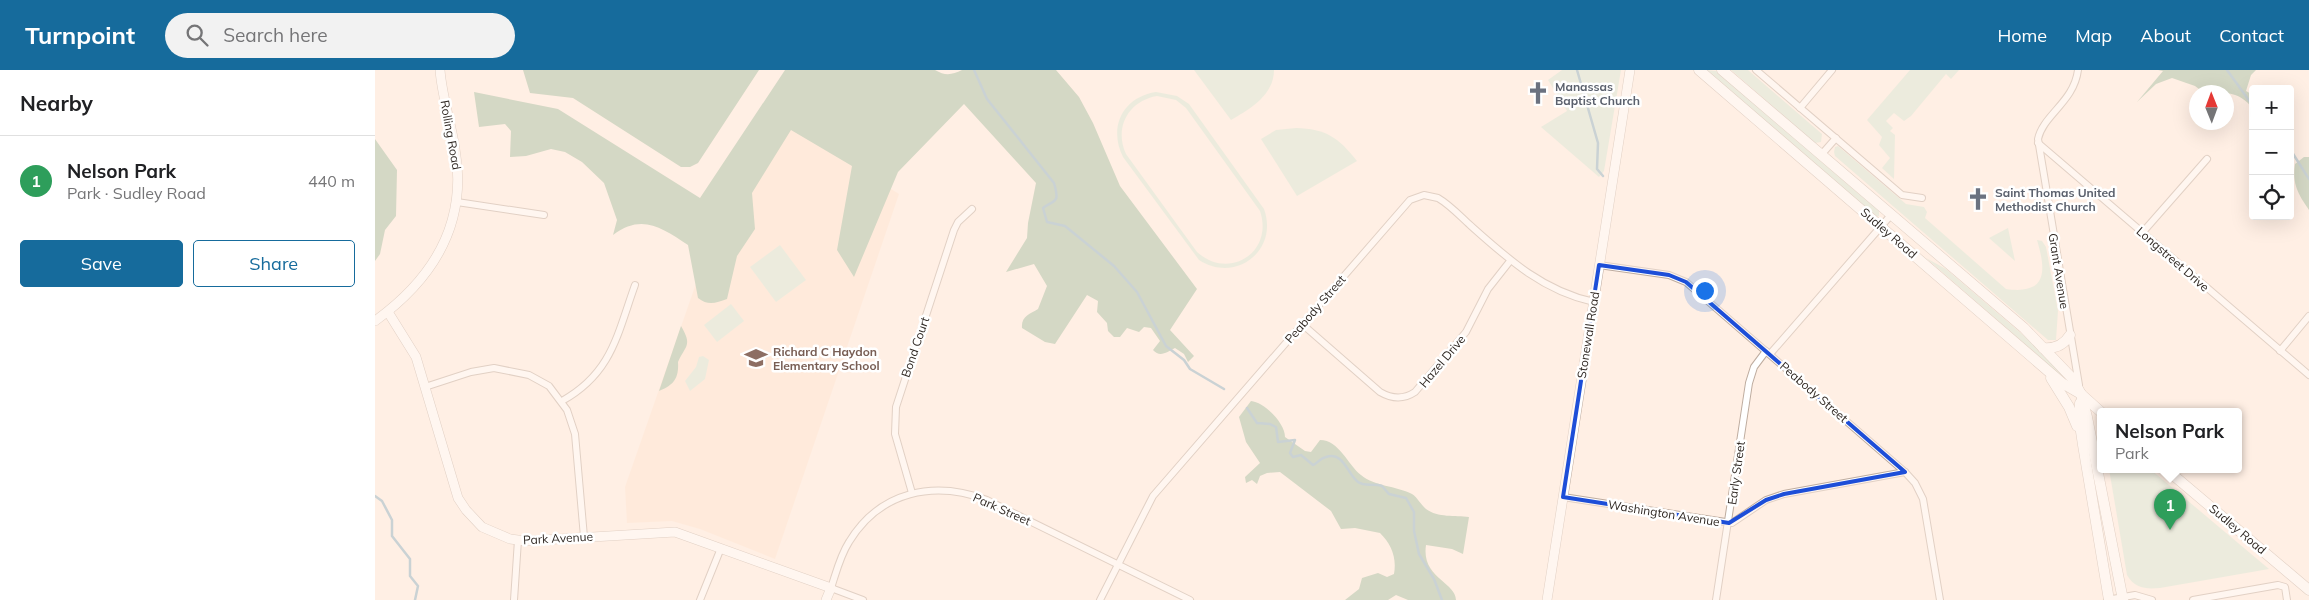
<!DOCTYPE html>
<html lang="en">
<head>
<meta charset="utf-8">
<style>
	:root { --surface:#fff; --page:#f2f2f2; --text:#202124; --muted:#757577; --line:#e0e0e0; --accent:#166b9c }
	body { margin:0; font-family:Mulish,sans-serif; background:var(--page); color:var(--text) }
	.controls { position:absolute; right:15px; top:15px; display:grid; overflow:hidden; border-radius:5px; box-shadow:0 5px 20px #0002 }
	.controls button { width:45px; height:45px; display:grid; place-items:center; padding:0; border:0; border-bottom:1px solid var(--line); background:var(--surface); color:var(--text); font:25px sans-serif }
	.compass { position:absolute; left:1814px; top:15px; width:45px; height:45px; border-radius:50%; background:var(--surface); box-shadow:0 5px 20px #0002; rotate:359deg }
	.you { position:absolute; left:1329px; top:220px; width:18px; height:18px; margin:-12px; border:4px solid #fff; border-radius:50%; background:#1a73e8; box-shadow:0 0 0 8px #1a73e833 }
	.badge { display:grid; place-items:center; width:32px; height:32px; border-radius:50%; background:var(--accent); color:#fff; font-size:16px; font-weight:700 }
	.pin { position:absolute; translate:-50% -41px; filter:drop-shadow(0 1px 2px #0008) }
	.pin::after { content:''; position:absolute; top:26px; width:18px; height:15px; background:inherit; clip-path:polygon(0 0,100% 0,50% 100%) }
	.popup { position:absolute; left:1722px; top:338px; width:145px; height:65px; box-sizing:border-box; display:grid; place-content:center; border-radius:5px; background:var(--surface); filter:drop-shadow(0 1px 4px #0005); font-size:16px; white-space:nowrap; color:var(--muted) }
	.popup b { font-size:19px; color:var(--text) }
	.popup::after { content:''; position:absolute; left:50%; top:100%; margin-left:-10px; border:10px solid transparent; border-top-color:var(--surface) }
	.list { margin:0; padding:0; list-style:none }
	h2 { display:flex; justify-content:space-between; align-items:center; height:65px; margin:0; padding:0 20px; font-size:21px }
	h2 small { font-size:16px; font-weight:400; color:var(--muted) }
	.list li { display:grid; grid-template-columns:32px 1fr auto; gap:15px; align-items:center; box-sizing:border-box; height:90px; padding:0 20px; border-top:1px solid var(--line) }
	.list b { display:block; font-size:19px; white-space:nowrap }
	.list p { margin:0; font-size:16px; white-space:nowrap; color:var(--muted) }
	.list em { font-size:16px; font-style:normal; color:var(--muted) }
	.actions { display:flex; gap:10px; padding:15px 20px }
	.actions a { flex:1; padding:11px 0; border:1px solid var(--accent); border-radius:5px; text-align:center; font-size:18px; color:var(--accent) }
	.actions .main { background:var(--accent); color:#fff }
	.icon { flex:none; width:28px; height:28px; fill:none; stroke:currentColor; stroke-width:2; stroke-linecap:round; stroke-linejoin:round }
	.map { position:relative; flex:none; width:1934px; height:530px; overflow:hidden }
	header { display:flex; align-items:center; gap:30px; box-sizing:border-box; height:70px; padding:0 25px; background:var(--accent); color:#fff }
	header strong { font-size:24px }
	nav { display:flex; gap:28px; margin-inline-start:auto; font-size:18px }
	.search { width:350px; height:45px; background:var(--page); display:flex; align-items:center; gap:12px; box-sizing:border-box; padding:0 18px; border-radius:28px; color:var(--muted); font-size:19px }
	main { display:flex }
	aside { flex:1; background:var(--surface) }
	.map>svg:first-child { display:block }
	.built { fill:#fee5d1 }
	.green { fill:#d6e7d5; fill-rule:evenodd }
	.forest { fill:#a1bc9f }
	.lines { fill:none; stroke-linecap:round; stroke-linejoin:round }
	.stream { stroke:#8aafc2; stroke-width:2.5 }
	.street-casing { stroke:#beac9f; stroke-width:8 }
	.secondary-casing { stroke:#beac9f; stroke-width:10 }
	.primary-casing { stroke:#beac9f; stroke-width:11 }
	.street { stroke:#fff; stroke-width:6 }
	.secondary { stroke:#fff; stroke-width:9 }
	.primary { stroke:#fff; stroke-width:10 }
	.marked { fill:none; stroke:#1d4ed8; stroke-width:4; stroke-linejoin:round }
	.labels { text-anchor:middle; dominant-baseline:central; stroke-width:5; stroke-linejoin:round; paint-order:stroke }
	.worship-label { font-size:12px; font-weight:bold; fill:#5b616d; stroke:#fff; text-anchor:start }
	.street-label { font-size:12px; fill:#2f2823; stroke:#fff }
	.education-label { font-size:12px; font-weight:bold; fill:#785e54; stroke:#fff; text-anchor:start }
</style>
</head>
<body>
<header>
<strong>Turnpoint</strong>
<div class="search"><svg class="icon" aria-label="search" viewBox="0 0 24 24"><circle cx="10" cy="10" r="6"/><path d="M15 15l6 6"/></svg>Search here</div>
<nav><a>Home</a><a>Map</a><a>About</a><a>Contact</a></nav>
</header>
<main>
<aside>
<h2>Nearby<small></small></h2>
<ul class="list">
<li><span class="badge" style="background:#2e9e5b">1</span><div><b>Nelson Park</b><p>Park · Sudley Road</p></div><em>440 m</em></li>
</ul>
<div class="actions"><a class="main">Save</a><a>Share</a></div>
</aside>
<div class="map">
<svg width="1934" height="530" viewBox="0 0 1934 530">
	<rect width="100%" height="100%" fill="#ffefe4"/>
	<path class="built" d="M413,54L524,124L400,489L325,459L297,451L252,453L250,417L338,165Z"/>
	<g class="green">
		<path d="M819,0H899C899,25 875,39 856,50Z"/>
		<path d="M1187,0H1246L1229,101L1224,107L1166,57L1192,41L1173,10Z"/>
		<path d="M1331,0L1341,1L1504,141V146L1501,147Z"/>
		<path d="M1356,0H1373L1447,64L1446,72L1440,73Z"/>
		<path d="M1535,0H1584L1576,9L1571,4L1536,46L1529,51L1519,43L1511,51L1518,58L1515,61L1520,65L1519,109L1507,98L1515,88L1504,75L1507,67L1492,50Z"/>
		<path d="M781,22L802,26L814,34L889,139C904,180 861,214 824,190L748,87C733,57 748,27 781,22ZM782,26L801,30L811,38L885,141C899,182 854,211 822,182L751,84C739,58 753,31 782,26Z"/>
		<path d="M921,58C951,59 963,67 982,91L922,126L886,69L901,60Z"/>
		<path d="M1463,76L1531,134L1549,137L1552,142L1550,148L1631,219C1673,225 1671,200 1662,170L1667,171L1671,177L1683,241L1681,270H1673L1460,86L1459,82L1460,77Z"/>
		<path d="M1633,158L1640,191L1614,168Z"/>
		<path d="M405,175L431,210L401,232L375,197Z"/>
		<path d="M1551,188L1571,199L1675,288L1690,309Z"/>
		<path d="M356,234L369,251L342,272L329,255Z"/>
		<path d="M328,286L334,290L330,309L315,321L310,311L321,297L324,287Z"/>
		<path d="M1734,399H1775L1894,499L1785,518C1771,519 1760,519 1752,505Z"/>
	</g>
	<g class="forest">
		<path d="M148,0H384L323,93L315,97H306L198,28L155,23Z"/>
		<path d="M410,0H560C570,6 577,5 587,0H681L704,27L718,53L745,116L822,219L795,260L819,286L813,292L809,284L800,278C792,282 785,288 778,280L785,271L776,258L769,257L764,262L752,258L745,267H739L733,261L732,253L722,242L723,231L712,225L680,274L670,272L647,258C646,246 655,244 663,239L672,216L659,194L631,202L652,168L653,153L661,113L589,34L523,102L479,207L462,180L477,96L416,60L377,123L380,159L362,186L352,229C341,233 333,236 323,228L313,175C287,158 267,143 238,165L242,150L229,113L207,92L190,82L176,79L151,86L135,87L136,61L130,54L104,57L99,22L183,39L325,128Z"/>
		<path d="M1783,0H1881L1876,5L1871,21L1878,25V39C1864,20 1849,23 1828,22L1820,16L1797,8L1781,14L1762,32L1788,1Z"/>
		<path d="M0,69L22,100L21,146L10,160L5,184L0,191Z"/>
		<path d="M1929,87H1934V140C1923,124 1917,114 1920,94Z"/>
		<path d="M306,256C318,276 310,276 303,292C304,308 299,315 284,321Z"/>
		<path d="M876,331C889,332 910,353 910,367L930,381L936,382L945,370C964,370 973,395 986,405C999,416 1021,416 1037,424C1043,428 1045,434 1051,439C1063,448 1080,445 1094,447L1088,484L1077,479L1051,475C1046,508 1081,512 1081,530H1033L1021,525L1013,530H970L984,519L987,508L1003,503L1012,507L1019,504C1022,487 1016,474 1005,463L980,458L966,459L956,441L905,402L892,403L885,406L882,414L877,410L871,413L870,407L885,393L871,372L864,347Z"/>
	</g>
	<g class="lines">
		<g class="stream">
			<path d="M599,0L612,29L679,113C685,134 680,129 668,138L672,152L690,156L739,196L762,222L791,276L809,290L815,299L849,319"/>
			<path d="M1202,0L1223,73L1222,99L1228,106"/>
			<path d="M1852,0L1878,36"/>
			<path d="M1915,79L1934,109"/>
			<path d="M872,338L882,353L895,354L901,357L903,372L920,370L915,383L918,387L926,385L938,395C943,393 945,388 951,387C969,381 972,404 983,412C990,417 999,413 1007,416L1014,424L1031,428L1039,442V461L1044,484L1059,509L1067,530"/>
			<path d="M0,426L7,431L17,450V466L35,489V506L43,516L40,530"/>
		</g>
		<defs>
			<g id="street">
				<path d="M1381,0L1527,125L1547,128"/>
				<path d="M1703,0C1699,32 1668,45 1663,69L1704,315"/>
				<path d="M1425,38L1457,0"/>
				<path d="M1663,73L1934,305"/>
				<path d="M1446,85L1461,68"/>
				<path d="M82,132L169,145"/>
				<path d="M1767,163L1832,89"/>
				<path d="M1224,195L1294,205L1311,212L1530,402L1540,413L1548,429L1565,530"/>
				<path d="M927,254L1005,322C1017,329 1028,330 1040,322L1091,262L1113,219L1135,191"/>
				<path d="M1905,281L1934,246"/>
				<path d="M1395,284L1516,145"/>
				<path d="M50,317L96,302L119,298L154,305L174,316L192,340L200,364L209,467"/>
				<path d="M187,331C237,303 242,265 260,215"/>
				<path d="M537,423L520,364L521,337L579,160L583,152L597,139"/>
				<path d="M1188,427L1357,453L1391,430L1409,424L1530,402"/>
				<path d="M139,530L143,470"/>
				<path d="M325,530L346,478"/>
				<path d="M488,530L456,518C461,503 465,486 474,472C505,421 559,410 612,430L815,530"/>
				<path d="M725,530L778,426L1035,130L1049,125L1063,128C1075,135 1085,146 1095,155C1133,189 1168,221 1219,232"/>
				<path d="M1341,530L1374,313L1379,297L1391,281"/>
				<path d="M1732,530L1760,525L1777,530"/>
				<path d="M1818,530L1903,515L1910,517L1912,530"/>
			</g>
			<g id="secondary">
				<path d="M13,242L41,287L83,428L91,440L107,457L135,469L151,471L300,462L456,518L451,530"/>
				<path d="M0,251C58,209 93,153 80,79C76,52 67,27 65,0"/>
				<path d="M1172,530L1255,0"/>
			</g>
			<g id="primary">
				<path d="M1324,0L1687,313L1706,324L1726,342"/>
				<path d="M1347,0L1649,258L1697,308L1706,324L1712,347L1748,530"/>
				<path d="M1668,278C1680,279 1689,275 1695,265"/>
				<path d="M1676,308L1694,337L1702,356"/>
				<path d="M1705,333L1704,348L1708,375L1734,530"/>
				<path d="M1791,399L1934,520"/>
			</g>
		</defs>
		<use href="#street" class="street-casing"/>
		<use href="#secondary" class="secondary-casing"/>
		<use href="#primary" class="primary-casing"/>
		<use href="#street" class="street"/>
		<use href="#secondary" class="secondary"/>
		<use href="#primary" class="primary"/>
	</g>
	<path d="M0 0H1934V530H0ZM1224,195L1294,205L1311,212L1530,402L1409,424L1391,430L1354,453L1188,427Z" fill="#ffefe4" fill-opacity=".55" fill-rule="evenodd"/>
	<path class="marked" d="M1224,195L1294,205L1311,212L1530,402L1409,424L1391,430L1354,453L1188,427Z"/>
	<defs>
		<symbol id="church-bare" viewBox="-9 -9 18 18"><path d="M-1.2-6h2.4v3.5h3.3v2.4h-3.3V6h-2.4V-.1h-3.3v-2.4h3.3Z" fill="#6b7280" stroke="#fff" stroke-width="2.5" paint-order="stroke"/></symbol>
		<symbol id="school-bare" viewBox="-9 -9 18 18"><path d="M0-5L7-2L0 1L-7-2ZM-4 1L0 2.5L4 1V4Q0 6-4 4Z" fill="#8d6e63" stroke="#fff" stroke-width="2.5" paint-order="stroke"/></symbol>
	</defs>
	<g fill-rule="evenodd">
		<use href="#church-bare" x="1147" y="7" width="32" height="32"/>
		<use href="#church-bare" x="1587" y="113" width="32" height="32"/>
		<use href="#school-bare" x="365" y="272" width="32" height="32"/>
	</g>
	<g class="labels">
		<g class="worship-label">
			<text x="1180" y="16">Manassas<tspan x="1180" dy="14">Baptist Church</tspan></text>
			<text x="1620" y="122">Saint Thomas United<tspan x="1620" dy="14">Methodist Church</tspan></text>
		</g>
		<g class="street-label">
			<text transform="translate(76 65) rotate(80)">Rolling Road</text>
			<text transform="translate(1514 163) rotate(41)">Sudley Road</text>
			<text transform="translate(1798 189) rotate(41)">Longstreet Drive</text>
			<text transform="translate(1684 201) rotate(81)">Grant Avenue</text>
			<text transform="translate(940 239) rotate(-49)">Peabody Street</text>
			<text transform="translate(1213 265) rotate(-81)">Stonewall Road</text>
			<text transform="translate(540 277) rotate(-71)">Bond Court</text>
			<text transform="translate(1067 291) rotate(-50)">Hazel Drive</text>
			<text transform="translate(1439 322) rotate(41)">Peabody Street</text>
			<text transform="translate(1361 403) rotate(-82)">Early Street</text>
			<text transform="translate(627 439) rotate(24)">Park Street</text>
			<text transform="translate(1289 443) rotate(9)">Washington Avenue</text>
			<text transform="translate(1863 459) rotate(40)">Sudley Road</text>
			<text transform="translate(183 468) rotate(-3)">Park Avenue</text>
		</g>
		<g class="education-label">
			<text x="398" y="281">Richard C Haydon<tspan x="398" dy="14">Elementary School</tspan></text>
		</g>
	</g>
</svg>
<div class="controls">
<button>+</button>
<button>−</button>
<button><svg class="icon" aria-label="locate" viewBox="0 0 24 24"><circle cx="12" cy="12" r="6"/><path d="M12 2v4M12 18v4M2 12h4M18 12h4"/></svg></button>
</div>
<svg class="compass" viewBox="-18 -18 36 36"><path d="M0-13l5 13h-10z" fill="#e53935"/><path d="M0 13l5-13h-10z" fill="#757577"/></svg>
<div class="you"></div>
<div class="pin badge" style="left:1795px;top:460px;background:#2e9e5b">1</div>
<div class="popup"><b>Nelson Park</b>Park</div>
</div>
</main>
</body>
</html>
